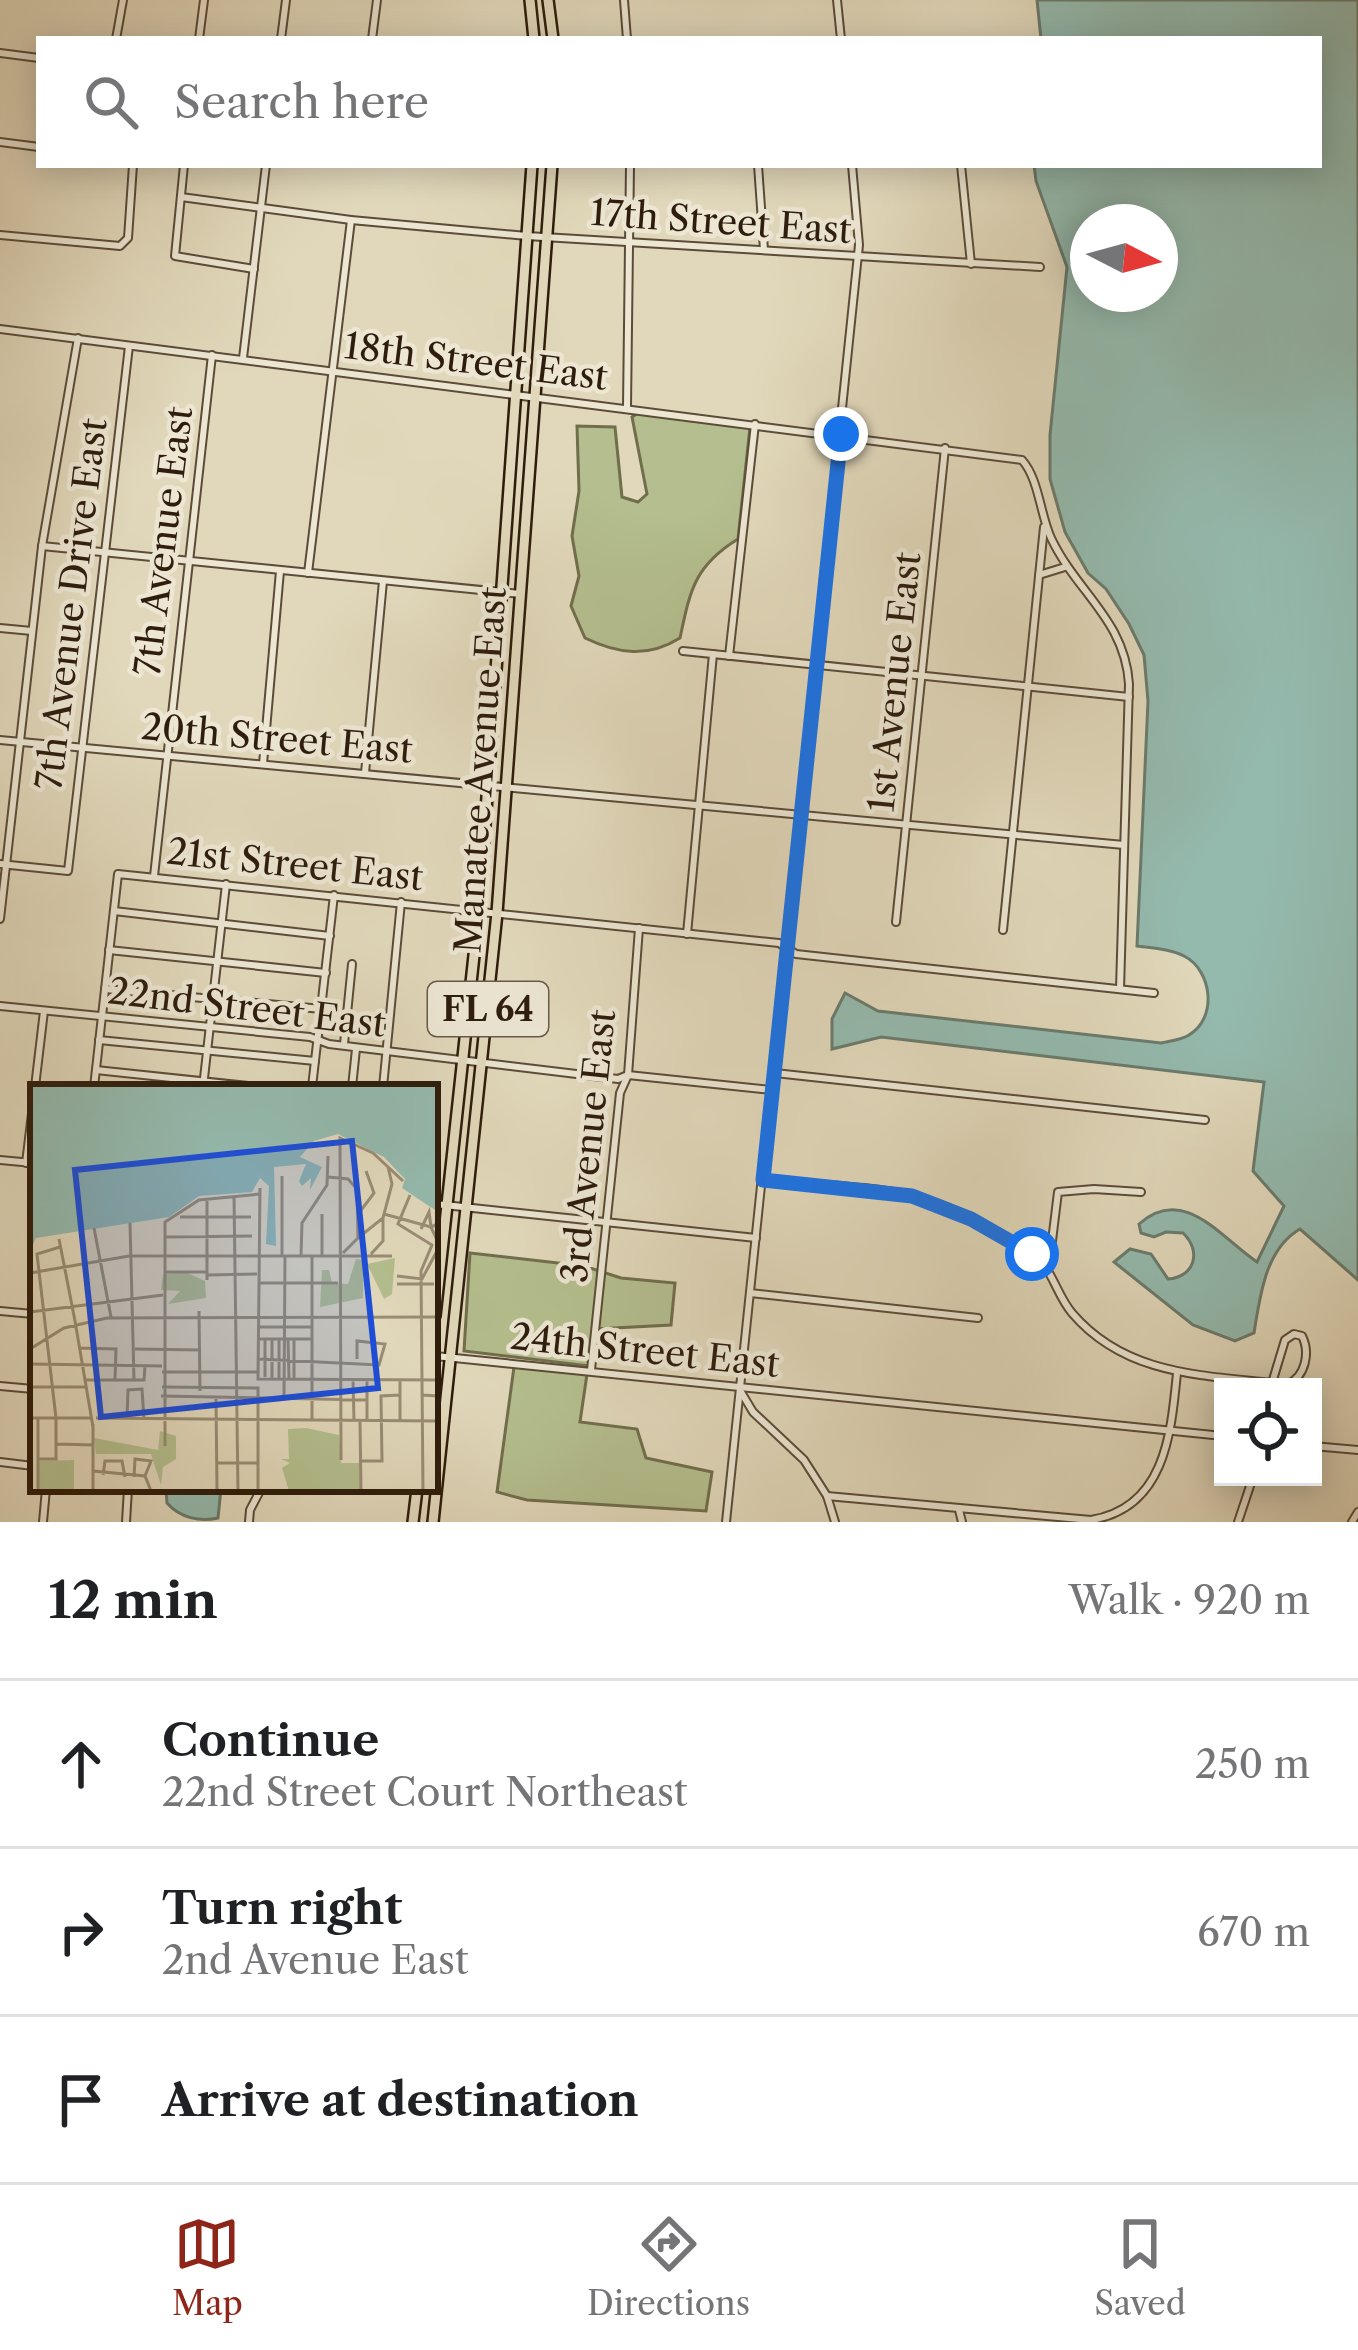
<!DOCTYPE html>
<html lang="en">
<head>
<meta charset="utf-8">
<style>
	:root { --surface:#fff; --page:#f2f2f2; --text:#202124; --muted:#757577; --line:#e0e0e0; --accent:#8f2418 }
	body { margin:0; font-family:"Libre Caslon Text",serif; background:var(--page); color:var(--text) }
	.controls { position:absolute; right:36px; bottom:36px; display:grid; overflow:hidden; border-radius:0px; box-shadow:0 6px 30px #0003 }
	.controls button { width:108px; height:108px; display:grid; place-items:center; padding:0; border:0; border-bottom:3px solid var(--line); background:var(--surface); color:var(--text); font:60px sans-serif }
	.compass { position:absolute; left:1070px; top:204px; width:108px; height:108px; border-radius:50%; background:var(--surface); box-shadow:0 6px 30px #0003; rotate:96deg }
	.stop { position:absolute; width:36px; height:36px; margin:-27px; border:9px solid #1a73e8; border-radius:50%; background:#fff }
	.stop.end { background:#1a73e8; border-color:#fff; box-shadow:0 3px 12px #0008 }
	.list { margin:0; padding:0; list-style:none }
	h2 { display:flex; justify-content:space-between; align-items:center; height:156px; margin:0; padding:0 48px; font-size:51px }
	h2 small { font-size:39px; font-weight:400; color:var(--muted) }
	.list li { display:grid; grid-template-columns:78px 1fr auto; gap:36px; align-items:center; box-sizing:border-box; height:168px; padding:0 48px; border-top:3px solid var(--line) }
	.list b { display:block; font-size:45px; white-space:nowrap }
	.list p { margin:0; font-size:39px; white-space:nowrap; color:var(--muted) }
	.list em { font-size:39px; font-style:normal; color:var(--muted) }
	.icon { flex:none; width:66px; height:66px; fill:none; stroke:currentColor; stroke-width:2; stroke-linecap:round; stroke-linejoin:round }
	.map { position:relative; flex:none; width:1358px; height:1522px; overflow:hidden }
	.search { position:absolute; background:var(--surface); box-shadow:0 6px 30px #0003; left:36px; right:36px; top:36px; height:132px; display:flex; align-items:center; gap:30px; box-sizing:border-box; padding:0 42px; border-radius:0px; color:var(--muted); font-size:45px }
	.sheet { height:660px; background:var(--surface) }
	nav { display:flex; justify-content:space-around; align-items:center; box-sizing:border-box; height:168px; border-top:3px solid var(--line); background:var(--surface); font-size:33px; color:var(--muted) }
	nav a { display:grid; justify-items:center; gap:6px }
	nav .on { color:var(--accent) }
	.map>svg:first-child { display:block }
	.green { fill:#b4be8e; stroke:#716e4d; stroke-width:3 }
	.water { fill:#94baae; stroke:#6b7b6d; stroke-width:3; fill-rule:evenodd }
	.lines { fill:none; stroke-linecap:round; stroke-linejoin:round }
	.minor-casing { stroke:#5b4c38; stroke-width:10 }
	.primary-casing { stroke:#2e1d0c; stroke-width:14 }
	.minor { stroke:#ece6d3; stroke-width:6 }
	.primary { stroke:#e1d8bb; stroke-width:9 }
	.route { stroke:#1a73e8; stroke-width:15 }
	.labels { text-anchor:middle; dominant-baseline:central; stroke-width:9; stroke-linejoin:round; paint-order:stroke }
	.shield { fill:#ece6d3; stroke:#675948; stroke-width:3 }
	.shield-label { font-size:33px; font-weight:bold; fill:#2e1d0c }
	.street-label { font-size:36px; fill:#2e1d0c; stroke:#ece6d3 }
	.inset-road { fill:none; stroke:#998d75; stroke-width:3 }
	.view { fill:#1d4ed8; fill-opacity:0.15; stroke:#1d4ed8; stroke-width:6 }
	.inset-edge { fill:none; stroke:#2e1d0c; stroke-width:6 }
</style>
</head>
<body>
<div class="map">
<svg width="1358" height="1522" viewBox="0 0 1358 1522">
	<rect width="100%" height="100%" fill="#e1d8bb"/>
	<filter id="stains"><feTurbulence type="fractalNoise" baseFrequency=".00167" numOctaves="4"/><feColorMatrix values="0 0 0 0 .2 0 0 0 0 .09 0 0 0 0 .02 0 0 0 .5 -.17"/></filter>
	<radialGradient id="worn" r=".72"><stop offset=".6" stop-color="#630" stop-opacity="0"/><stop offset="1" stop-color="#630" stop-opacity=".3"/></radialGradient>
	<g class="green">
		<path d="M638,413L750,427L738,539C694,566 690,591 680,638C648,658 618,654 585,638L571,606L579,576L572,536L579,491L577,426L615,427L622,497L638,502L647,494L632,417Z"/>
		<path d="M470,1253L584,1266L621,1278L675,1283L671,1325L595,1329L589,1366L464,1351Z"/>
		<path d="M514,1367L587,1374L580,1422L637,1429L646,1458L712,1472L706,1511L527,1500L497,1492Z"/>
	</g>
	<g class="water">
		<path d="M1037,0H1358V1280L1300,1229C1265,1249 1260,1297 1254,1333L1235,1341L1193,1325L1114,1262L1130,1249L1151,1254L1168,1279C1195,1277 1202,1251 1183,1233L1166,1232L1154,1237L1141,1233L1139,1224C1184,1184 1221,1238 1257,1262L1284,1206L1253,1171L1264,1082L881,1037L832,1049V1019L845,993L878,1011L1161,1043C1169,1041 1182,1040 1189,1035C1218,1018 1212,970 1184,956C1171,949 1152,948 1137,946L1148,701L1144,655L1129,624L1106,589L1088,573L1065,532L1050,479V435L1067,267L1036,181L1034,165H1319V39H1041ZM1088,222H1160V294H1088Z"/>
		<path d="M166,1489H221L218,1518C200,1522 180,1518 167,1503Z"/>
	</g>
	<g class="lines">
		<defs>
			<g id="minor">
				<path d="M624,0L627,39"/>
				<path d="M837,0L841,39"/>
				<path d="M116,39L123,0"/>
				<path d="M199,39L204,0"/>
				<path d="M281,39L286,0"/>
				<path d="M372,39L377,0"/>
				<path d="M0,53L39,58"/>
				<path d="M0,142L39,147"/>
				<path d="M184,165L175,256L254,269"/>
				<path d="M758,165L764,250"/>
				<path d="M961,165L971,264"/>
				<path d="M181,197L351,220L527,236L1040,267"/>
				<path d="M0,235L120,246L128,238L133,165"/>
				<path d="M0,329L1022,460C1039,479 1040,514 1051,538C1077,593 1125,620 1129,684L1120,989"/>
				<path d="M243,358L266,165"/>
				<path d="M627,407L630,165"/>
				<path d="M42,546L521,594"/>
				<path d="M308,573L351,220"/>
				<path d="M1039,575L1065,567"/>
				<path d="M0,628L32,631"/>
				<path d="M683,651L1129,697"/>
				<path d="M729,656L755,424"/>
				<path d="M0,740L1124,845"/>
				<path d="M263,764L280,571"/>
				<path d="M365,773L383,581"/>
				<path d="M0,864L68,871L129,346"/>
				<path d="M154,876L212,355"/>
				<path d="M114,911L330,936"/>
				<path d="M0,919L42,546L78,338"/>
				<path d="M896,922L945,448"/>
				<path d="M1003,930L1044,527"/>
				<path d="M687,934L713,654"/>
				<path d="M109,950L326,973"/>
				<path d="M105,989L322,1009"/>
				<path d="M0,1006L310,1037L329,1044L618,1079L628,1075L772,1090"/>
				<path d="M99,1040L315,1061"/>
				<path d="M344,1044L352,964"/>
				<path d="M96,1070L257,1087"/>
				<path d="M775,1073L1205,1120"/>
				<path d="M35,1087L44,1011"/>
				<path d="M94,1087L118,874L779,943L796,954L1154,993"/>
				<path d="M203,1087L226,884"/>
				<path d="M312,1087L334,895"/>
				<path d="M352,1087L356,1049"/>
				<path d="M383,1087L401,902"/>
				<path d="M0,1160L33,1163"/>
				<path d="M26,1163L33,1105"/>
				<path d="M763,1180C813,1185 868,1185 917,1197C956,1207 998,1231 1032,1253C1052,1267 1056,1294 1072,1313C1124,1374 1198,1375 1272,1383L1288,1384C1306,1376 1310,1352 1302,1336L1294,1334L1285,1340L1272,1383"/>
				<path d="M435,1204L756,1238"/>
				<path d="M1032,1254L1051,1249L1058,1192L1094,1189L1141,1192"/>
				<path d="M750,1293L978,1318"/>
				<path d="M0,1311L33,1314"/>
				<path d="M435,1356L1223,1436"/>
				<path d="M591,1370L620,1093L628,1075L639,928"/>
				<path d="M0,1386L33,1389"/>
				<path d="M741,1392L753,1412L804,1460L827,1496L1091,1520C1165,1508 1171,1434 1177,1373"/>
				<path d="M1313,1446L1358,1450"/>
				<path d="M0,1462L33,1466"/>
				<path d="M827,1496L835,1522"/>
				<path d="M959,1510L962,1522"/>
				<path d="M43,1522L46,1489"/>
				<path d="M126,1522L128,1489"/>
				<path d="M249,1522L250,1510L261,1489"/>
				<path d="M726,1522L859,245L852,165"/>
				<path d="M1238,1522L1253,1477"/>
				<path d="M1352,1522L1358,1512"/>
			</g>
			<g id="primary">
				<path d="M530,0L534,39"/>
				<path d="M548,0L553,39"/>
				<path d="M435,1316L479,909L532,165"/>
				<path d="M413,1522L417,1489"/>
				<path d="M433,1522L497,913L552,165"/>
			</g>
		</defs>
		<use href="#minor" class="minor-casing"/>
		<use href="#primary" class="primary-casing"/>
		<use href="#minor" class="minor"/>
		<use href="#primary" class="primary"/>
	</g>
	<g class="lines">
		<path class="route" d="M841,434L763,1180L912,1196L971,1219L1032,1254"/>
	</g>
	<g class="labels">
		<rect class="shield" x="428" y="982" width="120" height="54" rx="9"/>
		<g class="shield-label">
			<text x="488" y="1009">FL 64</text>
		</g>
		<g class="street-label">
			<text transform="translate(721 221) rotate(4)">17th Street East</text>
			<text transform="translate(476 361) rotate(7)">18th Street East</text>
			<text transform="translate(163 541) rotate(-83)">7th Avenue East</text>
			<text transform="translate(71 604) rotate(-83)">7th Avenue Drive East</text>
			<text transform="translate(894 682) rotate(-84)">1st Avenue East</text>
			<text transform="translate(277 738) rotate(5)">20th Street East</text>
			<text transform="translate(480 770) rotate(-86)">Manatee Avenue East</text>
			<text transform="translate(295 864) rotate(6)">21st Street East</text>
			<text transform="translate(247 1007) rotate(7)">22nd Street East</text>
			<text transform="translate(588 1146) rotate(-84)">3rd Avenue East</text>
			<text transform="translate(645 1350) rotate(6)">24th Street East</text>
		</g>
	</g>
	<g transform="translate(30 1084)">
		<rect width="408" height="408" fill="#e1d8bb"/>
		<path d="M365,174L362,210L354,215L337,180ZM326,175L333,176V214L290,223L292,186H299L302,199L318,200ZM155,188L175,197L176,214L138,220L150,207L131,206L133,190ZM276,344L309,351L311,379H330V407H259L252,384L260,379L251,375H259L258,345ZM130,347L146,352V375L133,383L131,401L121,370H66L64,354L128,366ZM44,376V407H9V377Z" fill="#b4be8e"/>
		<path d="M0,1H408V128L372,104L375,95L354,73L308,50L284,57L270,73L292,83L280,106L281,94L272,102L269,97L276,80L244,83L246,162L236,160L239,102L230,94L222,108L169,112L139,133L6,154L0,167Z" fill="#94baae"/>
		<path class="inset-road" d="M298,93L318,95L327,105L328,154L313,169M230,104L228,295L408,296M380,111L368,140L402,161L391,187L393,407M204,112L208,407M177,116V196M329,129L344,109L336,87M354,130L401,143L408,158M150,133H221M100,139L104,296M64,144L81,233M391,145L399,128L401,143L408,140M135,153L222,152M328,154L353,134L362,100L358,83M29,155L45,237M341,170L353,157V134M252,171V92M271,172L272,139L297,101L298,72M282,172V336M292,172V130M134,188H177M0,189L99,172H362M177,191L227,190M367,192L392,195L408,165M228,199H308M367,200H404M169,227L170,307M0,228L133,211M45,237L63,343M228,243H282M228,255H282M249,255V294M258,255L259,294M49,264L86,265L85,296M0,265L34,244L77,234L408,233M105,265L170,266M228,275L349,281L355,260L327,257V275M0,280L132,282M132,288H228M235,293V255M242,294V255M264,294V255M56,296H114L115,282M323,296L324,337M0,303H56M132,303L228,304V407M393,311L407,312L408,336M131,312L337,316M186,315L187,407M254,315L255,172M0,334H61M8,334V407M66,334L408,337M97,334L98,306L112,305L114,336M330,337L331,407M337,337V296M370,337V296M63,340V407M26,360L63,361M135,362V138L169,116L230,110M8,375H26V334L7,170L30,163M311,376L310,54L343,69L373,97M331,377H352L351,312L370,311M188,379H229M63,387L115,392L121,407M73,391L75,377H92L95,393M104,393L105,375L121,377L115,392"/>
		<path class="view" d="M322,57L348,304L71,333L45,86Z"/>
		<rect width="408" height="408" class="inset-edge"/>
	</g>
	<rect width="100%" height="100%" filter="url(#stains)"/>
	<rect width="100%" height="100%" fill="url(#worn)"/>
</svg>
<div class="controls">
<button><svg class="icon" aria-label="locate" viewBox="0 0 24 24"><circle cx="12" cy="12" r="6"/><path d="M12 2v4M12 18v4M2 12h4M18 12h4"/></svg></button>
</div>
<svg class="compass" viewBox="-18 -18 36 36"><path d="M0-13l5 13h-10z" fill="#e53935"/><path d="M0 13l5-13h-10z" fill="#757577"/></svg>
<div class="stop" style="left:1032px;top:1254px"></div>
<div class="stop end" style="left:841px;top:434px"></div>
<div class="search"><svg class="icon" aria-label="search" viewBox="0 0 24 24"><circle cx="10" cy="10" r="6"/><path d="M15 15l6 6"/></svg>Search here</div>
</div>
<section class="sheet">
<h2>12 min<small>Walk · 920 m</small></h2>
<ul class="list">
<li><svg class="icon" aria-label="ahead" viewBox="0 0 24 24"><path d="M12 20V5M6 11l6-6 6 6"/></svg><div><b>Continue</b><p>22nd Street Court Northeast</p></div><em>250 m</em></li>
<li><svg class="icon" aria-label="right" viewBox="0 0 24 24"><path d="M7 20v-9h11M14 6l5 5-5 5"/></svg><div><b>Turn right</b><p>2nd Avenue East</p></div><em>670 m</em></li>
<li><svg class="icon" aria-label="arrive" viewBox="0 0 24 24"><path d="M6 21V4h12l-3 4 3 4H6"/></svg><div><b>Arrive at destination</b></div></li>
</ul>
</section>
<nav>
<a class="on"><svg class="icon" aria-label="map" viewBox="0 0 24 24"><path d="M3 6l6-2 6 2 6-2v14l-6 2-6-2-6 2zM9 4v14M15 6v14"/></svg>Map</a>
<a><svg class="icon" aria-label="directions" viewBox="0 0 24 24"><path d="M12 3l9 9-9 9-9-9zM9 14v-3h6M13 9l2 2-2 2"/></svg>Directions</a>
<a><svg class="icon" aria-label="saved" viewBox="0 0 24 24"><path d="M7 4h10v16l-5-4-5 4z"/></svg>Saved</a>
</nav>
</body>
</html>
